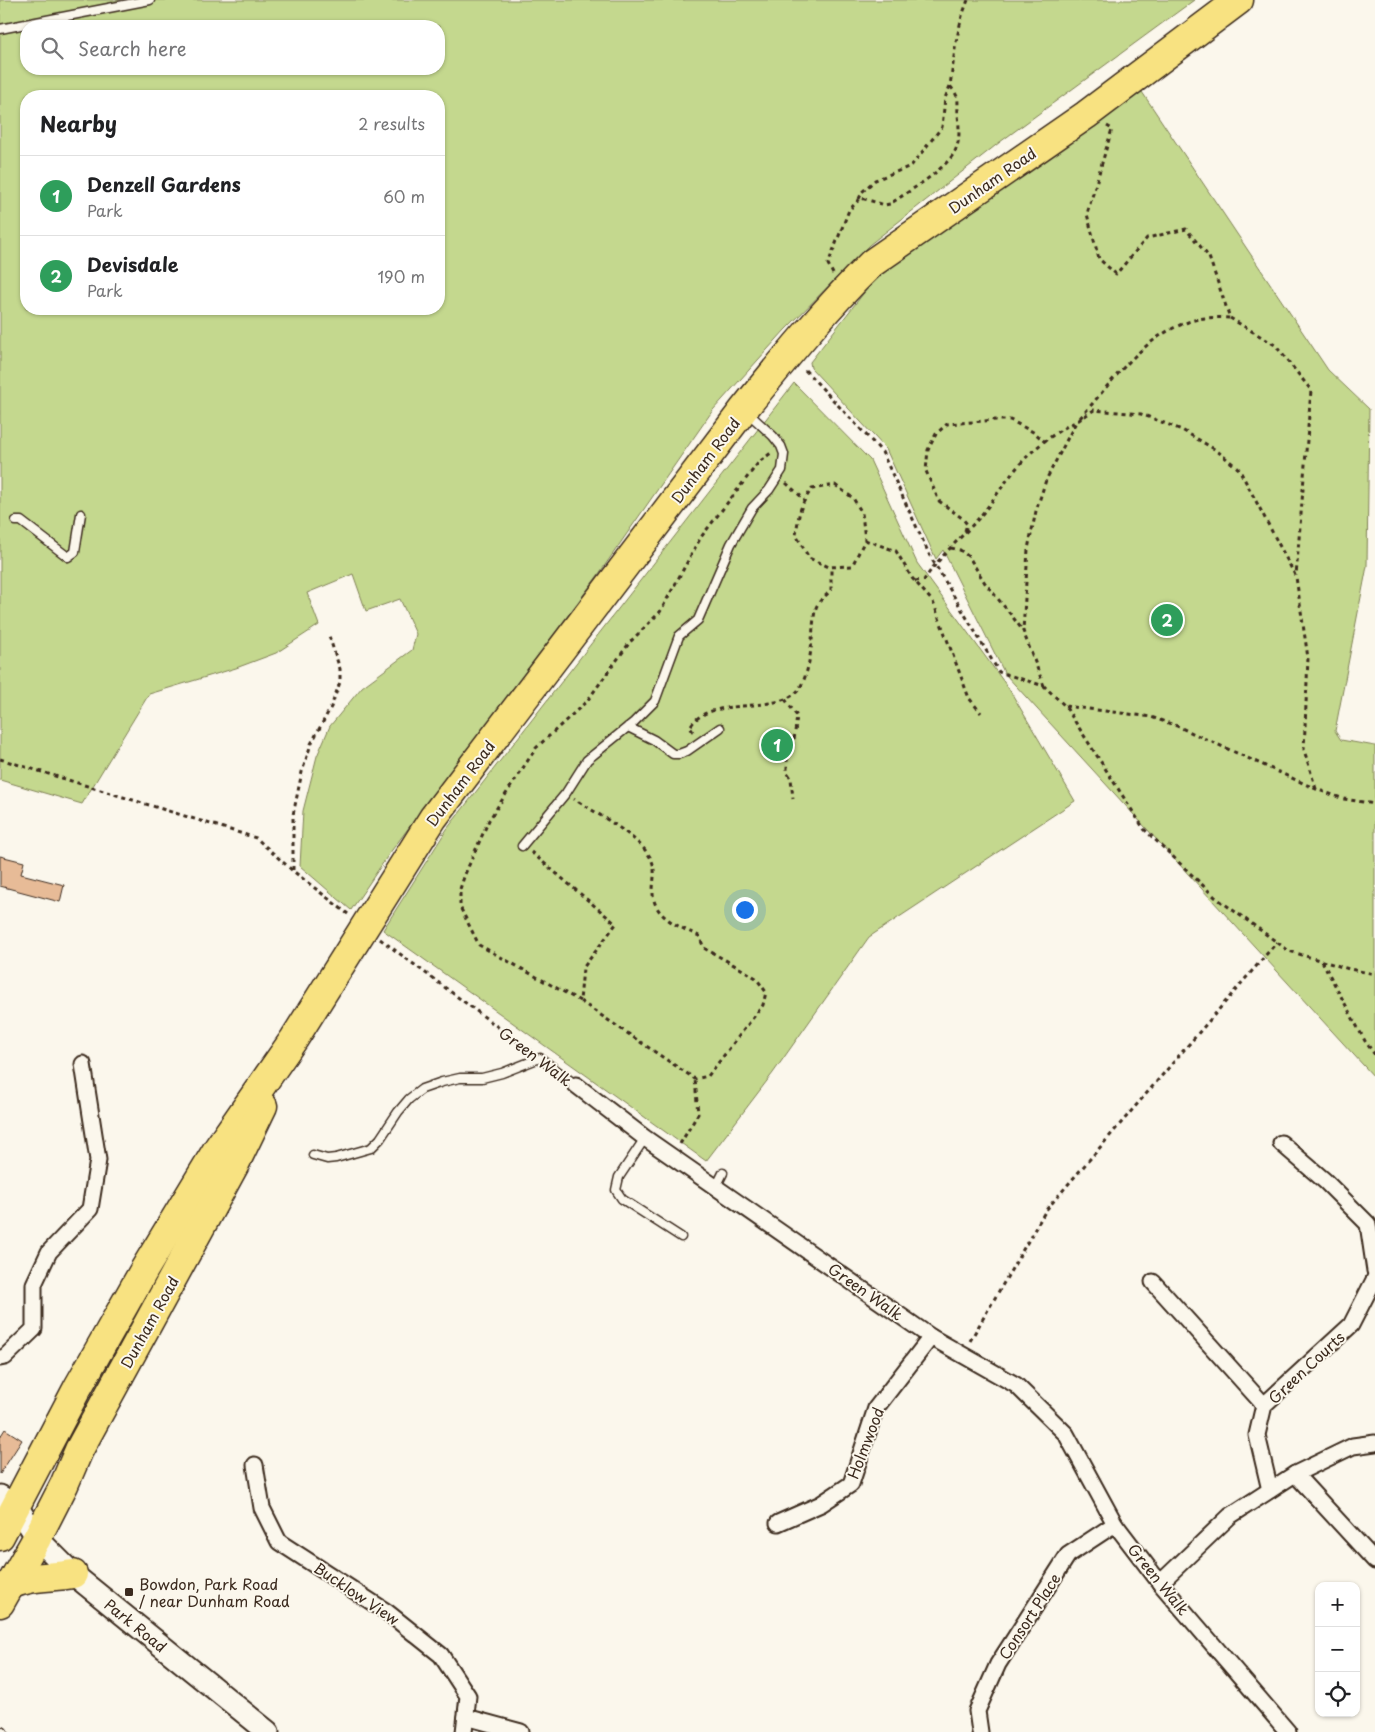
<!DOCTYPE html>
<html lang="en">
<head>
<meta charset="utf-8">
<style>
	:root { --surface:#fff; --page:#f2f2f2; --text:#202124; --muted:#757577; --line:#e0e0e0; --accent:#7c3aed }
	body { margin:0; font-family:"Playpen Sans",sans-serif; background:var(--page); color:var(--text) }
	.controls { position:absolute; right:15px; bottom:15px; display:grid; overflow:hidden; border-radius:10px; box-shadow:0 1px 4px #0004 }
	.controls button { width:45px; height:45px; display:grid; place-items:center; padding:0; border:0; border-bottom:1px solid var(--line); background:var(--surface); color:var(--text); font:25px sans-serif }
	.you { position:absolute; left:744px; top:909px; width:18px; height:18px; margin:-12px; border:4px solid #fff; border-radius:50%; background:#1a73e8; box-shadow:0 0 0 8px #1a73e833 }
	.badge { display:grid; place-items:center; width:32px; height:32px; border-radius:50%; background:var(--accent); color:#fff; font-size:16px; font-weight:700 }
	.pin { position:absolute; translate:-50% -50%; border:2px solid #fff; box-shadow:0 1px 5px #0006 }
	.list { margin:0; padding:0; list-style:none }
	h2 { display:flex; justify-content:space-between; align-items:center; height:65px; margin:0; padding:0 20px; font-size:21px }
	h2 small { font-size:16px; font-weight:400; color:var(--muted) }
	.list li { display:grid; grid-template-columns:32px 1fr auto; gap:15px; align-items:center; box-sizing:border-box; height:80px; padding:0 20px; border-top:1px solid var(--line) }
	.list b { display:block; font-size:19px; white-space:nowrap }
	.list p { margin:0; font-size:16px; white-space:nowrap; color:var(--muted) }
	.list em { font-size:16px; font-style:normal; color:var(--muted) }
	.icon { flex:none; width:28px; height:28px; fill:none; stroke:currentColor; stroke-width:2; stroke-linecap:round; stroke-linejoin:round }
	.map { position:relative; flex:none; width:1375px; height:1732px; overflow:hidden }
	.search { position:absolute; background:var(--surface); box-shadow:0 1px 4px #0004; left:20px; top:20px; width:425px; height:55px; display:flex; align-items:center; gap:12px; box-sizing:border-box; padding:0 18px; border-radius:20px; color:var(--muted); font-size:19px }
	.panel { position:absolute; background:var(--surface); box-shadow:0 1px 4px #0004; left:20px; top:90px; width:425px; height:225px; border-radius:20px }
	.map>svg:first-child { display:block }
	.green { fill:#c4d88e; stroke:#808156; fill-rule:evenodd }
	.building { fill:#e7bb97; stroke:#3b2a1e }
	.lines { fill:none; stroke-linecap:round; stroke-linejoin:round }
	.lane-casing { stroke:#3b2a1e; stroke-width:11 }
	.street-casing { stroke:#3b2a1e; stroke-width:19 }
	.secondary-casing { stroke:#3b2a1e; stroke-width:25 }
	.highway-casing { stroke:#3b2a1e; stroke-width:31 }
	.path { stroke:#3b2a1e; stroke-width:3; stroke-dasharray:4 4; stroke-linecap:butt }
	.lane { stroke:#fbf7ec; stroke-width:8 }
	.street { stroke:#fbf7ec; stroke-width:15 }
	.secondary { stroke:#fbf7ec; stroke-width:21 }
	.highway { stroke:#f8e281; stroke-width:28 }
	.poi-dot { fill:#3b2a1e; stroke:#fbf7ec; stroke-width:2 }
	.labels { text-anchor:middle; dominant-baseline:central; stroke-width:4; stroke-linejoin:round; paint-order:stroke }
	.street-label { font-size:15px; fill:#3b2a1e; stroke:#fbf7ec }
	.poi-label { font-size:15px; fill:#3b2a1e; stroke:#fbf7ec; text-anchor:start }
</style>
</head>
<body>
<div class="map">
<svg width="1375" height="1732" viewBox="0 0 1375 1732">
	<rect width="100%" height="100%" fill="#fbf7ec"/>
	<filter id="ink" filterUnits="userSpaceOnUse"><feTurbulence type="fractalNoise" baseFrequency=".02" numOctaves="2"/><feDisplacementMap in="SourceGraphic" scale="10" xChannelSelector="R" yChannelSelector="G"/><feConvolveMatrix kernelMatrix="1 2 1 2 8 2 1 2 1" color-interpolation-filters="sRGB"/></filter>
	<g filter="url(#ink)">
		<g class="green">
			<path d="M0,0H1194L1000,142L869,245L785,330L713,410L596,578L389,854L351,910L300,866L303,811L317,756L330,726L362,687L412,650L416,634L400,599L366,611L353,574L307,593L319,625L276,653L236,668L149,694L82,804L0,780ZM26,26H439V69H26ZM26,96H439V309H26Z"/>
			<path d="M1140,89L1328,370L1369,409L1367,566L1335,731L1341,740L1375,746V1078L1005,674L943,550L936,559L886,449L811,368L810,362L884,267Z"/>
			<path d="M794,383L870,460L917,563L1009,689L1075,801L869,937L773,1073L706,1161L383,930L447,829Z"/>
		</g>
		<g class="building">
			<path d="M0,856L24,862L21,874L64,885L60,902L0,886Z"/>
			<path d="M5,1429L22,1440L0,1474V1437Z"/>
		</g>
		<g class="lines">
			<defs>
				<g id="lane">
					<path d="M0,29L150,0"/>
					<path d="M16,521H21L68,557L75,552L81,514"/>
					<path d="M628,727L654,740L673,754H679L687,751L720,728"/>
					<path d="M522,846L566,793L587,760L634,722L655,701L679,636L698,620L731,544L752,508L769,490L782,470L784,454L781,446L773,436L747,412"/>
					<path d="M645,1138L619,1177L616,1190L622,1199L681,1237"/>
					<path d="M313,1155L327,1159L336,1158L371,1148L380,1139L398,1112L409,1099L422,1089L442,1082L460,1078H482L502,1073L540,1058L576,1085"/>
					<path d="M716,1187L723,1173"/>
					<path d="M0,1731L3,1732"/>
				</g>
				<g id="street">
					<path d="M576,1085L645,1138L931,1337L1016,1385L1066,1434L1115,1524L1160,1583L1288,1732"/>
					<path d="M1281,1143L1325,1181L1368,1224L1375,1271"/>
					<path d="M1153,1282L1264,1405"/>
					<path d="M0,1358L5,1357L34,1329V1284L49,1252L90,1209L98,1160L83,1064"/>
					<path d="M255,1465L262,1508L279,1542L387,1612L441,1655L468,1696L464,1732"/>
					<path d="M1295,1474L1375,1561"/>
					<path d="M1270,1490L1257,1435L1264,1405L1351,1325L1375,1278"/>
					<path d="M778,1523L821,1504L851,1484L876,1408L931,1337"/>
					<path d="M1160,1583L1230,1516L1295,1474L1353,1446L1375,1443"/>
					<path d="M466,1717L521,1732"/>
					<path d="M980,1732L977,1711L998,1664L1068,1555L1115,1524"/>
				</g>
				<path id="secondary" d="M0,1496L17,1506L37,1538L73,1574L268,1732"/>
				<g id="highway">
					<path d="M0,1536L78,1387L144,1270L218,1148L294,1039L433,818L744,409C785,358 826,308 872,263L1086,115L1239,0"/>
					<path d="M10,1585C32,1575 50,1578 73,1574"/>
					<path d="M0,1603L37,1538L64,1485L79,1450L235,1164L263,1106"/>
				</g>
			</defs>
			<use href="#lane" class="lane-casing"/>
			<use href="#street" class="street-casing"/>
			<use href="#secondary" class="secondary-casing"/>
			<use href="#highway" class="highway-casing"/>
			<g class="path">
				<path d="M1107,126L1112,129L1087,214L1099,259L1116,274L1147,238L1186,229L1209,257L1230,318L1275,345L1311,390L1296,576"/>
				<path d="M859,199L862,192L875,180L911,166L942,127L945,98L950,86L956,42L962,16L968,0"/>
				<path d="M833,274L828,264L849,210L861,198L885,205L890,204C907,192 952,167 957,146C960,137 959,124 958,115C957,100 961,99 950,86"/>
				<path d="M805,370L882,452L930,556L999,672L1044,686L1065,706L1144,829L1215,897L1289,951L1349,969L1375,974"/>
				<path d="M1080,418C1112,382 1141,338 1188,322C1201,317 1216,317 1230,318"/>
				<path d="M786,483L804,499"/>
				<path d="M835,485L853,498L862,513L865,540L852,566L829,567L809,558L796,535C799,514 799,506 812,489Z"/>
				<path d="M965,531L967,524L962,518L939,501L926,471L928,450L936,434L947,424L996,420H1010L1035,433L1045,442"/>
				<path d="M865,540L896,551L912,578L933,602L969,698L981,713"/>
				<path d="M951,548L960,550L969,557L985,583L1012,616L1023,631"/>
				<path d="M915,581L924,580C939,557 960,539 978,519C991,504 1002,486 1015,470C1031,450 1053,433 1075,422"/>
				<path d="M1044,686L1023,631L1028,549L1036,511L1046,480L1076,422L1094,410L1141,414L1182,430L1216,450L1239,469L1296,577L1308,658L1304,750L1316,789"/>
				<path d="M785,699L797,716L794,740L787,760V772L791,778L793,799"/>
				<path d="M1065,706L1129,714L1151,717L1177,726L1316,789L1344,799L1375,804"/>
				<path d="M693,732L690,727C707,697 765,713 793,695C809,685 812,644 813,626C814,620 814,609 818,604C821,599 827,595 831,590V567"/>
				<path d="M0,759L256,838L293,871L348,914"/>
				<path d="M531,852L616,924L583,968L580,1001L695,1079L708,1076L763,1005L766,992L756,978L750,974L704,948L699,936C680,927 652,917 653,891C653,879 657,869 650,857C637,835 596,813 574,799"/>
				<path d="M293,870V815L302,772L311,744L331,707L340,682V669L329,636"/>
				<path d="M380,939L530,1051"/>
				<path d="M1322,961L1365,1041L1375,1055"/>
				<path d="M580,1001L479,945L460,907V889L465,874L489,820L536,748L587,701L630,642L660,612L701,537L759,462L771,453"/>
				<path d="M680,1144L698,1114L695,1079"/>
				<path d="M970,1341L1046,1210L1277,942"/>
			</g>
			<use href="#lane" class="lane"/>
			<use href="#street" class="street"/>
			<use href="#secondary" class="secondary"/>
			<use href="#highway" class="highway"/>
		</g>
	</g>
	<rect class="poi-dot" x="124" y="1587" width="10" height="10" rx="2.5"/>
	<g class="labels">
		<g class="street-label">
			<text transform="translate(992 180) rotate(-35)">Dunham Road</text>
			<text transform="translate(705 460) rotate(-53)">Dunham Road</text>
			<text transform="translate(460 783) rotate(-53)">Dunham Road</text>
			<text transform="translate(536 1056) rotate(37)">Green Walk</text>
			<text transform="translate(866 1291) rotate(35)">Green Walk</text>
			<text transform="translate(149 1322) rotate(-61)">Dunham Road</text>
			<text transform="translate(1306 1367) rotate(-43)">Green Courts</text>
			<text transform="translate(865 1443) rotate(-69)">Holmwood</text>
			<text transform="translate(1159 1579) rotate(51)">Green Walk</text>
			<text transform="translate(357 1593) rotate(34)">Bucklow View</text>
			<text transform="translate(1029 1616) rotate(-57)">Consort Place</text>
			<text transform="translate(136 1625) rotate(39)">Park Road</text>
		</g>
		<g class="poi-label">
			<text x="139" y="1583">Bowdon, Park Road<tspan x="139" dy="17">/ near Dunham Road</tspan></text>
		</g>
	</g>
</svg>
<div class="controls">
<button>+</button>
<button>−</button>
<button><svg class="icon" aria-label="locate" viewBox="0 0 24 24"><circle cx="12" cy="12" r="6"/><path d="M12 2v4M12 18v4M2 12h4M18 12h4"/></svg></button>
</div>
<div class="you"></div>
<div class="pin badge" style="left:777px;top:745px;background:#2e9e5b">1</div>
<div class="pin badge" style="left:1167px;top:620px;background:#2e9e5b">2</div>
<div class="search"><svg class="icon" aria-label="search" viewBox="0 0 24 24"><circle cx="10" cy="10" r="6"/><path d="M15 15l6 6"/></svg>Search here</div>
<section class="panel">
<h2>Nearby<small>2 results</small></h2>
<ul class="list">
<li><span class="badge" style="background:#2e9e5b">1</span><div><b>Denzell Gardens</b><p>Park</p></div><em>60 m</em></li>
<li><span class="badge" style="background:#2e9e5b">2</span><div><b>Devisdale</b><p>Park</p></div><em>190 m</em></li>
</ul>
</section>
</div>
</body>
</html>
